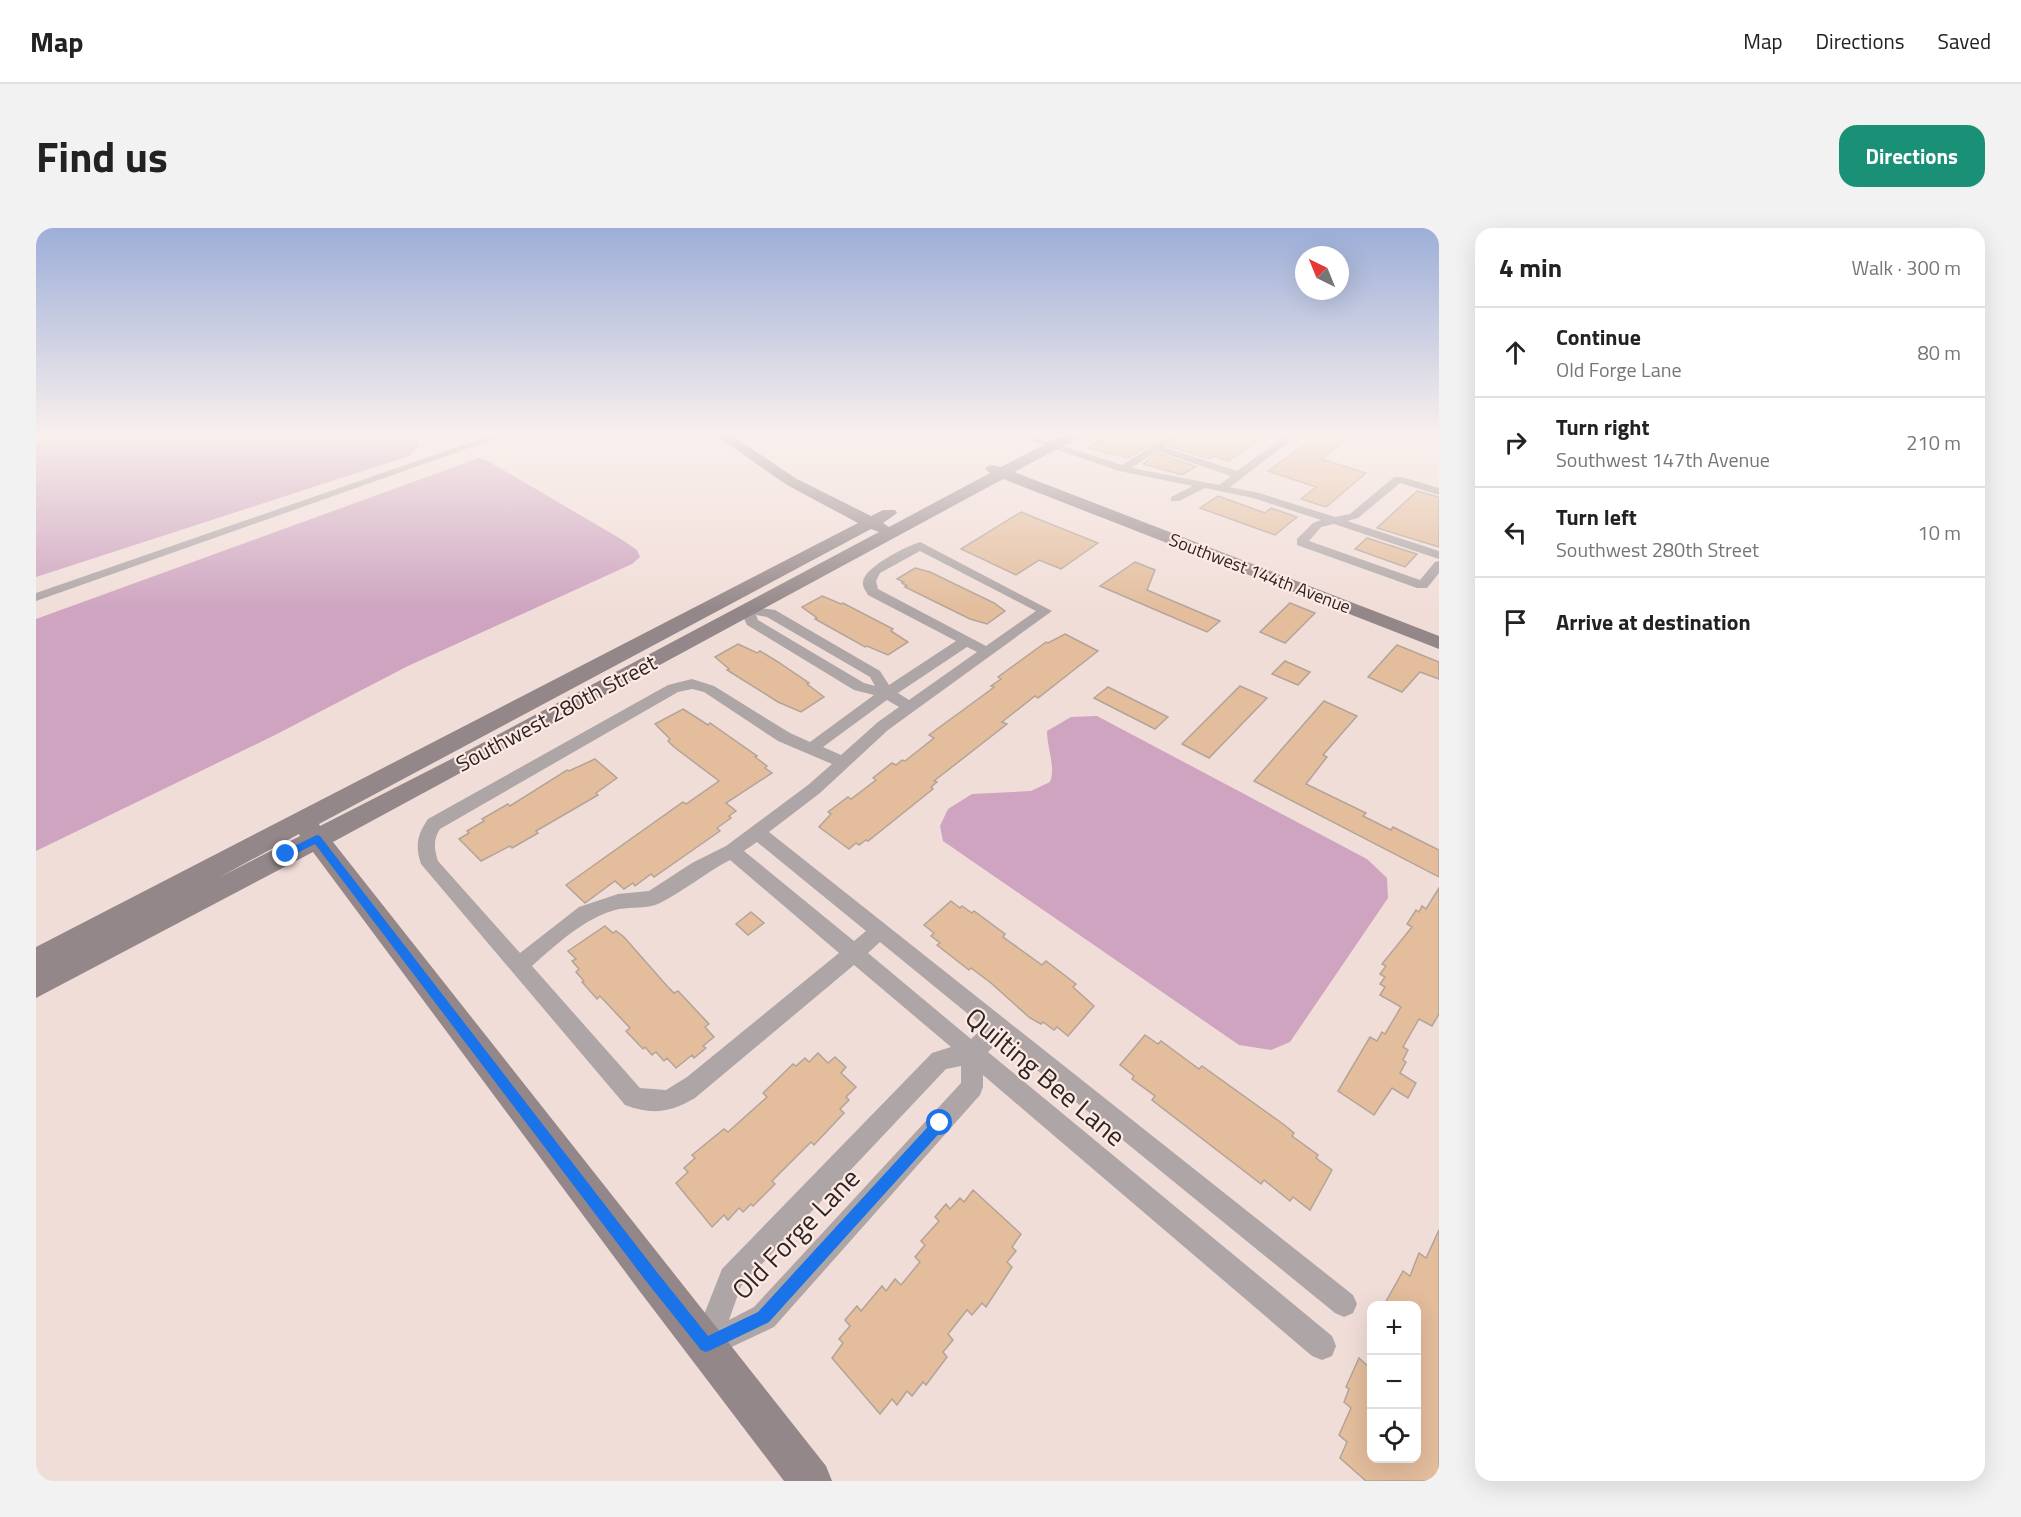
<!DOCTYPE html>
<html lang="en">
<head>
<meta charset="utf-8">
<style>
	:root { --surface:#fff; --page:#f2f2f2; --text:#222; --muted:#767676; --line:#e0e0e0; --accent:#1a9176 }
	body { margin:0; font-family:"Titillium Web",sans-serif; background:var(--page); color:var(--text) }
	.controls { position:absolute; right:18px; bottom:18px; display:grid; overflow:hidden; border-radius:12px; box-shadow:0 6px 24px #0002 }
	.controls button { width:54px; height:54px; display:grid; place-items:center; padding:0; border:0; border-bottom:2px solid var(--line); background:var(--surface); color:var(--text); font:30px sans-serif }
	.compass { position:absolute; left:1259px; top:18px; width:54px; height:54px; border-radius:50%; background:var(--surface); box-shadow:0 6px 24px #0002; rotate:317deg }
	.stop { position:absolute; width:18px; height:18px; margin:-14px; border:4px solid #1a73e8; border-radius:50%; background:#fff }
	.stop.end { background:#1a73e8; border-color:#fff; box-shadow:0 2px 6px #0008 }
	.list { margin:0; padding:0; list-style:none }
	h2 { display:flex; justify-content:space-between; align-items:center; height:78px; margin:0; padding:0 24px; font-size:26px }
	h2 small { font-size:20px; font-weight:400; color:var(--muted) }
	.list li { display:grid; grid-template-columns:39px 1fr auto; gap:18px; align-items:center; box-sizing:border-box; height:90px; padding:0 24px; border-top:2px solid var(--line) }
	.list b { display:block; font-size:22px; white-space:nowrap }
	.list p { margin:0; font-size:20px; white-space:nowrap; color:var(--muted) }
	.list em { font-size:20px; font-style:normal; color:var(--muted) }
	.icon { flex:none; width:33px; height:33px; fill:none; stroke:currentColor; stroke-width:2; stroke-linecap:round; stroke-linejoin:round }
	.map { position:relative; flex:none; width:1403px; height:1253px; overflow:hidden; border-radius:18px }
	header { display:flex; align-items:center; gap:36px; box-sizing:border-box; height:84px; padding:0 30px; background:var(--surface); border-bottom:2px solid var(--line) }
	header strong { font-size:28px }
	nav { display:flex; gap:33px; margin-inline-start:auto; font-size:21px }
	.intro { display:flex; align-items:center; justify-content:space-between; box-sizing:border-box; height:144px; padding:0 36px }
	h1 { margin:0; font-size:42px }
	.button { padding:15px 27px; border-radius:18px; background:var(--accent); color:#fff; font-size:21px; font-weight:700 }
	main { display:flex; gap:36px; padding:0 36px }
	aside { flex:1; background:var(--surface); border-radius:18px; box-shadow:0 6px 24px #0002 }
	.map>svg:first-child { display:block }
	.water { fill:#cea4c0 }
	.building { fill:#e3bd9c; stroke:#b2a498; stroke-width:1.5 }
	.lines { fill:none; stroke-linecap:round; stroke-linejoin:round }
	.street { fill:#aea5a6; fill-rule:evenodd }
	.secondary { fill:#948789; fill-rule:evenodd }
	.route { fill:#1a73e8 }
	.labels { text-anchor:middle; dominant-baseline:central; stroke-width:4.5; stroke-linejoin:round; paint-order:stroke }
	.far-street-label { font-size:18px; fill:#2c2523; stroke:#feeae5 }
	.street-label { font-size:22px; fill:#2c2523; stroke:#feeae5 }
	.near-street-label { font-size:27px; fill:#2c2523; stroke:#feeae5 }
</style>
</head>
<body>
<header>
<strong>Map</strong>
<nav><a>Map</a><a>Directions</a><a>Saved</a></nav>
</header>
<div class="intro"><h1>Find us</h1><a class="button">Directions</a></div>
<main>
<div class="map">
<svg width="1403" height="1253" viewBox="0 0 1403 1253">
	<rect width="100%" height="100%" fill="#f1ddd8"/>
	<g class="water">
		<path d="M0,207H377L383,218L373,228L0,349Z"/>
		<path d="M443,230L450,232L585,311L601,322L604,329L596,336L372,438L239,507L0,623V391Z"/>
		<path d="M1061,488L1331,631L1351,650L1352,670L1254,814L1235,822L1203,817L907,613L904,598L912,581L936,566L995,563L1014,554C1020,539 1011,520 1011,503L1035,489Z"/>
	</g>
	<g class="building">
		<path d="M1075,207H1130L1092,230L1052,220Z"/>
		<path d="M1147,207H1201L1221,213L1192,233L1178,228L1172,231L1133,218Z"/>
		<path d="M1283,207H1315L1285,231L1330,245L1290,279L1265,271L1280,259L1232,243Z"/>
		<path d="M1121,225L1160,239L1146,247L1107,236Z"/>
		<path d="M1381,263L1403,269V319L1341,300Z"/>
		<path d="M1182,268L1229,285L1235,280L1261,289L1239,307L1164,280Z"/>
		<path d="M985,284L997,289L1062,315L1025,341L1003,332L980,347L925,321Z"/>
		<path d="M1331,310L1381,326L1369,339L1319,321Z"/>
		<path d="M1099,334L1119,342L1111,362L1184,393L1171,404L1064,358Z"/>
		<path d="M879,340L894,344L958,375L969,383L951,396L934,391L869,359L871,358L866,355L868,354L861,351Z"/>
		<path d="M786,368L805,376L807,375L857,401L855,403L872,414L852,427L831,418L829,419L779,391L781,390L766,379Z"/>
		<path d="M1254,375L1279,385L1249,415L1224,404Z"/>
		<path d="M1029,406L1062,423L1002,470L999,468L966,494L971,496L898,553L901,554L895,559L897,561L832,613L830,612L823,617L820,615L813,621L783,599L795,586L792,584L812,569L815,571L840,552L837,550L856,535L860,537L866,532L869,533L898,510L893,507L953,463L958,459L955,458L965,451L962,449L1010,414L1012,415Z"/>
		<path d="M702,416L721,425L724,423L742,434L773,455L771,456L788,469L765,484L742,474L691,442L693,441L679,429Z"/>
		<path d="M1361,417L1403,434V451L1384,444L1366,464L1332,449Z"/>
		<path d="M1249,433L1274,444L1262,457L1236,446Z"/>
		<path d="M1204,458L1231,470L1173,530L1146,516Z"/>
		<path d="M1072,459L1132,489L1119,501L1058,470Z"/>
		<path d="M1288,473L1321,488L1287,527L1291,529L1270,556L1330,585L1327,588L1355,602L1357,599L1403,622V649L1218,553Z"/>
		<path d="M647,481L672,497L674,495L721,528L719,529L731,538L729,540L736,545L690,575L700,583L693,588L695,590L681,600L684,603L618,649L615,646L599,658L597,655L588,661L579,653L549,675L530,657L647,574L650,576L683,553L638,519L632,513L634,511L619,496Z"/>
		<path d="M559,531L581,550L560,565L562,567L500,603L502,605L476,620L474,618L445,633L423,611L433,605L431,603L448,593L446,591L472,576L474,578L531,542L533,543Z"/>
		<path d="M1403,660V786L1396,798L1383,791L1367,819L1372,822L1367,832L1370,834L1364,845L1380,855L1372,870L1356,860L1338,887L1302,863L1334,809L1341,813L1346,804L1349,806L1365,779L1344,767L1349,759L1344,756L1349,749L1344,746L1350,738L1346,736L1376,699L1371,696L1380,682L1383,684L1386,678L1390,681Z"/>
		<path d="M915,673L924,680L926,678L936,685L938,683L969,706L967,709L1006,737L1010,733L1040,756L1037,759L1058,778L1032,808L1021,799L1018,802L1007,794L1005,796L994,790L955,755L935,740L933,742L901,717L904,715L895,708L898,705L888,697Z"/>
		<path d="M715,684L728,695L712,707L700,696Z"/>
		<path d="M569,698L577,705L580,703L588,709L631,758L638,765L642,763L673,796L669,799L678,809L667,818L670,820L658,830L656,827L640,840L631,830L628,833L620,824L616,827L609,819L607,821L590,803L594,800L564,768L561,771L546,754L548,753L540,744L543,741L536,733L540,731L532,723Z"/>
		<path d="M1109,807L1122,816L1125,813L1163,841L1166,838L1247,896L1258,905L1256,908L1282,927L1280,930L1296,942L1274,982L1257,969L1254,973L1228,952L1225,956L1116,872L1119,868L1096,851L1098,848L1084,837Z"/>
		<path d="M782,825L792,835L799,829L810,839L805,845L820,859L810,869L813,872L804,881L808,885L778,917L775,914L736,953L739,956L717,978L715,976L707,984L703,980L692,992L688,987L676,999L640,955L652,944L648,940L659,930L656,927L688,901L692,904L731,869L727,865L757,836L760,838L769,830L773,834Z"/>
		<path d="M937,962L985,1006L976,1019L980,1023L971,1034L976,1039L950,1079L946,1075L936,1087L931,1082L912,1106L917,1112L907,1124L911,1129L890,1157L887,1154L876,1168L871,1163L861,1177L856,1171L844,1186L796,1130L807,1115L803,1111L814,1098L809,1092L821,1078L825,1083L846,1058L850,1063L859,1051L865,1057L884,1034L879,1029L889,1017L885,1013L903,993L899,989L910,976L914,981L924,970L928,974Z"/>
		<path d="M1403,1002V1253H1330L1304,1230L1311,1214L1303,1207L1315,1180L1308,1174L1313,1161L1310,1159L1323,1130L1335,1141V1230H1380V1077H1348L1367,1043L1374,1048L1383,1025L1390,1030Z"/>
	</g>
	<g class="lines">
		<g class="street">
			<path d="M456,207H470L0,373V365Z"/>
			<path d="M1134,207H1145L1128,219L1201,243L1251,207H1262L1194,259L1223,265L1299,289L1314,286L1358,249H1366L1403,260V267L1364,255L1322,290L1311,293L1403,323V331L1298,296L1285,299L1273,313L1384,352L1399,334L1403,333V345L1391,360H1381L1261,317V311L1277,295L1285,292L1217,270L1169,260L1143,273H1135V269L1157,258L1083,243L990,211L999,209L1086,237ZM1121,223L1195,248L1183,257L1096,240Z"/>
			<path d="M884,314L1016,383L852,502L784,565L733,604L1317,1067L1321,1076L1317,1085L1308,1089L1299,1085L964,812L952,824L1296,1108L1300,1118L1296,1128L1286,1132L1276,1128L947,847V859L944,867L738,1099L670,1131L660,1127L656,1117L686,1041L896,825L915,819L818,737L659,870C634,885 615,887 589,877L385,636C379,618 381,607 392,591L632,457L656,451L678,458L754,505L774,514L838,467L818,462L711,397L704,382L711,378L739,382L844,443L853,457L920,413L832,367C830,363 826,359 827,354C828,339 871,318 884,314ZM884,323L1000,383L950,418L842,361L840,353L844,345ZM720,387L731,389L834,449L839,458L828,455L722,392ZM931,419L941,424L873,472L862,465ZM656,461L668,464L742,513L796,536L772,557L690,618L656,635L613,663L582,666L543,679L484,725L402,633C398,621 397,611 404,601L642,464ZM851,472L863,479L842,494L805,527L787,519ZM721,614L830,703L818,713L708,623ZM694,632L803,725L651,849L630,862L604,860L496,738C521,716 549,689 583,681C596,679 612,681 624,675C648,663 669,645 694,632ZM844,714L948,799L935,811L832,725ZM925,838V855L718,1079L693,1092L705,1058L910,841Z"/>
		</g>
		<path class="secondary" d="M679,207H695L761,251L835,288L847,282H859L861,285L847,295L853,299L954,245L949,241L951,238L956,237L965,239L1027,207H1044L1042,210L978,244L1403,408V421L967,251L297,614L790,1238L796,1253H748L602,1061L277,624L0,770V719L822,295L751,257ZM835,301L843,304L435,521L284,598L283,596ZM263,606L264,608L182,650Z"/>
	</g>
	<linearGradient id="sky" x2="0" y2="1"><stop stop-color="#9daed8"/><stop offset="0.54" stop-color="#f9f0ed"/><stop offset="1" stop-color="#f9f0ed" stop-opacity="0"/></linearGradient>
	<rect width="1403" height="382" fill="url(#sky)"/>
	<path class="route" d="M281,607L284,608L620,1043L672,1108L722,1084L899,891L904,889L908,891L910,895L908,900L733,1094L675,1122L670,1124L665,1122L610,1053L279,616L253,629H246V624Z"/>
	<g class="labels">
		<g class="far-street-label">
			<text transform="translate(1224 345) rotate(21)">Southwest 144th Avenue</text>
		</g>
		<g class="street-label">
			<text transform="translate(520 485) rotate(-28)">Southwest 280th Street</text>
		</g>
		<g class="near-street-label">
			<text transform="translate(1010 848) rotate(40)">Quilting Bee Lane</text>
			<text transform="translate(759 1005) rotate(-46)">Old Forge Lane</text>
		</g>
	</g>
</svg>
<div class="controls">
<button>+</button>
<button>−</button>
<button><svg class="icon" aria-label="locate" viewBox="0 0 24 24"><circle cx="12" cy="12" r="6"/><path d="M12 2v4M12 18v4M2 12h4M18 12h4"/></svg></button>
</div>
<svg class="compass" viewBox="-18 -18 36 36"><path d="M0-13l5 13h-10z" fill="#e53935"/><path d="M0 13l5-13h-10z" fill="#767676"/></svg>
<div class="stop" style="left:904px;top:895px"></div>
<div class="stop end" style="left:250px;top:626px"></div>
</div>
<aside>
<h2>4 min<small>Walk · 300 m</small></h2>
<ul class="list">
<li><svg class="icon" aria-label="ahead" viewBox="0 0 24 24"><path d="M12 20V5M6 11l6-6 6 6"/></svg><div><b>Continue</b><p>Old Forge Lane</p></div><em>80 m</em></li>
<li><svg class="icon" aria-label="right" viewBox="0 0 24 24"><path d="M7 20v-9h11M14 6l5 5-5 5"/></svg><div><b>Turn right</b><p>Southwest 147th Avenue</p></div><em>210 m</em></li>
<li><svg class="icon" aria-label="left" viewBox="0 0 24 24"><path d="M17 20v-9H6M10 6l-5 5 5 5"/></svg><div><b>Turn left</b><p>Southwest 280th Street</p></div><em>10 m</em></li>
<li><svg class="icon" aria-label="arrive" viewBox="0 0 24 24"><path d="M6 21V4h12l-3 4 3 4H6"/></svg><div><b>Arrive at destination</b></div></li>
</ul>
</aside>
</main>
</body>
</html>
